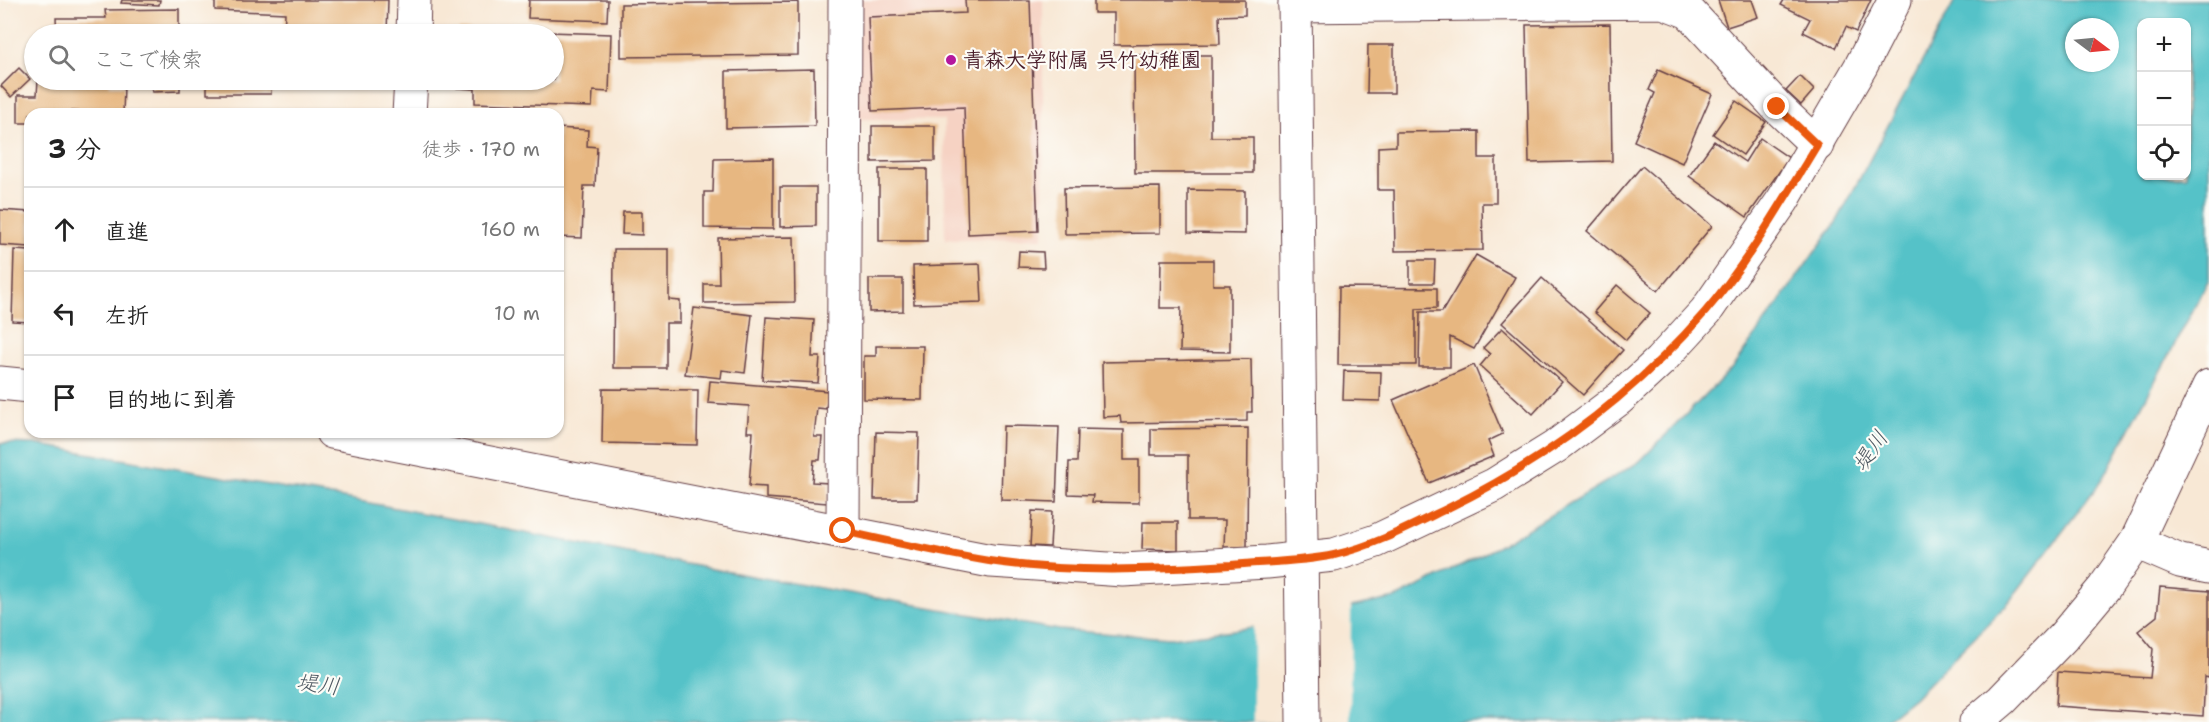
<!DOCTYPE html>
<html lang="ja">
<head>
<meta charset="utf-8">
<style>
	:root { --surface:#fff; --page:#f2f2f2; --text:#222; --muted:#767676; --line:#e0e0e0 }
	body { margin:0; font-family:"Shantell Sans","Klee One",sans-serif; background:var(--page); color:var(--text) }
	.controls { position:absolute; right:18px; top:18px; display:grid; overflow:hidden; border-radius:12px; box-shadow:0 2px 4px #0004 }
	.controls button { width:54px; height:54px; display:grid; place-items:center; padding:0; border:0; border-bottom:2px solid var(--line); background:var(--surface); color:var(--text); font:30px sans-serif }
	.compass { position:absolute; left:2065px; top:18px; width:54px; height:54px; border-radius:50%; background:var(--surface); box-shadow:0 2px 4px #0004; rotate:106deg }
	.stop { position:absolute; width:18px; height:18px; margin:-14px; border:4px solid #ea580c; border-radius:50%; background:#fff }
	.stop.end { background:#ea580c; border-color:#fff; box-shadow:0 2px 6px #0008 }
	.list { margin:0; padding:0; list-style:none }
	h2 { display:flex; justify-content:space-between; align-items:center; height:78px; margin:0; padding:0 24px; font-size:26px }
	h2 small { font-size:20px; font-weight:400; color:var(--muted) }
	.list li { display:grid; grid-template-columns:39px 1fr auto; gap:18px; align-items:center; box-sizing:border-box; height:84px; padding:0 24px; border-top:2px solid var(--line) }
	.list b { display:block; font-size:22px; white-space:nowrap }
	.list em { font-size:20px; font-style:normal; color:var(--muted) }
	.icon { flex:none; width:33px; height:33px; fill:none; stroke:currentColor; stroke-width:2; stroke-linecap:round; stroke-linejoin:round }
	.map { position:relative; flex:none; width:2209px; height:722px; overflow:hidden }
	.search { position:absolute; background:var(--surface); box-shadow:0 2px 4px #0004; left:24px; top:24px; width:540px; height:66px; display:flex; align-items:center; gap:15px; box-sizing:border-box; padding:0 21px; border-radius:33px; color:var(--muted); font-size:22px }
	.panel { position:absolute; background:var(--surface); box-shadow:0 2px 4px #0004; left:24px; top:108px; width:540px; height:330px; border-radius:18px }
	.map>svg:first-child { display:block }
	.built { fill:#f6d2c3 }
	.water { fill:#54c2c8; stroke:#4f707a; stroke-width:1.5; fill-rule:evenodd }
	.pier { fill:#f8e8d5 }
	.building { fill:#e7b781 }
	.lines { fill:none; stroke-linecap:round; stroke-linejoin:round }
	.minor-casing { stroke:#643d44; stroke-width:35 }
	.tertiary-casing { stroke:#643d44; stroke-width:35 }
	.minor { stroke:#fff; stroke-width:33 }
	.tertiary { stroke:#fff; stroke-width:33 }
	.route { stroke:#ea580c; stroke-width:8 }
	.poi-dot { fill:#b5179e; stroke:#fdfcf7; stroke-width:2 }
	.labels { text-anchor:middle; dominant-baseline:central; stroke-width:4.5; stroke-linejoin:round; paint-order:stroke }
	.poi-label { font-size:21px; font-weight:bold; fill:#4a1f2b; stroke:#fdfcf7; text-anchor:start }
	.water-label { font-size:22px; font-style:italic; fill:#4e5862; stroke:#fdfcf7 }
</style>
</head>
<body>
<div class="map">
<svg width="2209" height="722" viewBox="0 0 2209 722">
	<rect width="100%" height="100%" fill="#fdfcf7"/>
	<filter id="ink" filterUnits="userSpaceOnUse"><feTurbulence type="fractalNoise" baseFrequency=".0167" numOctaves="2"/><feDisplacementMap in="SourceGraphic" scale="12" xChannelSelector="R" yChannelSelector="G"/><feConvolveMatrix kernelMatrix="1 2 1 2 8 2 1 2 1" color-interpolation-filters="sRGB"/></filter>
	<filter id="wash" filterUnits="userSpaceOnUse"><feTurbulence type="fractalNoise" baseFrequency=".008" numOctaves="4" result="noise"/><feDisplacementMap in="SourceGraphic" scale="24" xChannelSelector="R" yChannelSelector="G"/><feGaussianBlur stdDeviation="1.35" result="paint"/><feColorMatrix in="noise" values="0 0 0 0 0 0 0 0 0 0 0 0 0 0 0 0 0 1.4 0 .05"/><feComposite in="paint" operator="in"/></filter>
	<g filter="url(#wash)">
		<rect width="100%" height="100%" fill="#f8e8d5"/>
		<path class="built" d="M859,0H1043V238L945,239L944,120L858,119Z"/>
		<path class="water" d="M1955,0H2209V280L2102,480L2008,603L1914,698L1884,722H0V443L35,444L354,500L712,569L1059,630L1170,638L1242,629L1396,598L1497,547L1639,462L1733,367L1837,221ZM2142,22H2186V176H2142ZM2074,27H2110V63H2074Z"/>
		<path class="pier" d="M1351,604L1350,722H1253V623Z"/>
		<g id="blocks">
			<g class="building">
				<path d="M122,0H160L159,5L121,3Z"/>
				<path d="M215,0H388L387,34H284L285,13L215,10Z"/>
				<path d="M529,0H608L607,21L528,18Z"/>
				<path d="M965,0H1030L1038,231L968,234L964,107L872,111L868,17L966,13Z"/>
				<path d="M1094,0H1245V15L1219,16L1220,44L1114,45V13H1094Z"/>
				<path d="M1718,0H1752L1758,17L1727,27Z"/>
				<path d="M1784,0H1871L1856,32L1846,27L1836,48L1803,32L1810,19L1781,5Z"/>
				<path d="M798,2V55L621,57V4Z"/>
				<path d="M179,9V34H57L56,18H106L105,10Z"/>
				<path d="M1610,24L1612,161L1529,163L1526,25Z"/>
				<path d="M459,29L611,34L609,92L593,91L592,107L475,103V89L457,88V80H554V34H459Z"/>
				<path d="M1368,45H1394V93H1367Z"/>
				<path d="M1134,55H1211V137H1253V173H1135Z"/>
				<path d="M19,68L30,79L11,97L1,86Z"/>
				<path d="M814,69L815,126L726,128V71Z"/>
				<path d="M1658,70L1712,94L1682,163L1634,141L1655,93L1649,90Z"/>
				<path d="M1800,76L1814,90L1801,105L1786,91Z"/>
				<path d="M38,80H109V86H124L123,114L71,111V114H30V123H18V95H37Z"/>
				<path d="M152,80H180V91L152,92Z"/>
				<path d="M207,80H272L271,94H207Z"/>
				<path d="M1736,101L1766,122L1743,155L1713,134Z"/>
				<path d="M872,126H935V161L872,162Z"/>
				<path d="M558,128L588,130L587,146L597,147L595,186H584L582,238L558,237Z"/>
				<path d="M1479,131V158H1496V203H1482L1483,250L1395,251L1394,190H1378V147L1396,146V132Z"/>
				<path d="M1760,138L1789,158L1747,217L1689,176L1714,141L1745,162Z"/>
				<path d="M773,158V229L704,228V192H713L714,159Z"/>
				<path d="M1642,166L1712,226L1658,291L1587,231Z"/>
				<rect x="879" y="169" width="48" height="72"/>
				<path d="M780,187H816V226L780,227Z"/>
				<path d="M1160,187V233L1065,234L1064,188Z"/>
				<path d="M1188,190L1245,191V234L1188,233Z"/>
				<path d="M0,210L30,212V247L0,245Z"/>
				<path d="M623,212H642V235L622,234Z"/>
				<path d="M794,237L795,302L704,303V284H719L718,238Z"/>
				<path d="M614,249H669V300L680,301V323H666V368H613Z"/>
				<path d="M14,250L30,251V322L12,321Z"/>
				<path d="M1019,251L1043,252L1044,268L1018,267Z"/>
				<path d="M1476,255L1515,277L1474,349L1450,337V367H1419L1420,312H1442Z"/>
				<path d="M1161,260H1213V285H1230V352L1180,351L1181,308H1160Z"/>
				<path d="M1410,260H1435L1434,283H1410Z"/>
				<path d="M980,264L982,302L914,304L913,266Z"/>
				<path d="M1542,278L1623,350L1583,395L1502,323Z"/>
				<path d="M869,279H903V311L869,312Z"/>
				<path d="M1617,285L1650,313L1626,340L1594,312Z"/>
				<path d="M1339,287L1437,288V308L1416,309V365H1338Z"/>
				<path d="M694,308L752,315L745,373L722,370L721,378L685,374Z"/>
				<path d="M766,317L814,320L812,357H820L818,383L762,380Z"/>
				<path d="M1502,328L1562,382L1533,414L1480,366L1490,354L1483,348Z"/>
				<path d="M876,346H923L922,400L864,399V356H876Z"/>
				<path d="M1251,359L1252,412H1247V421L1121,423L1120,416L1103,417L1102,362Z"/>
				<path d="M1474,365L1503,434L1488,441L1494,456L1429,483L1393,400Z"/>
				<path d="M1344,371L1381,372L1380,401L1343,400Z"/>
				<path d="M710,381L828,391L826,409L817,408L814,437H822L820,460H814L812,482L829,483L827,503L766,498V487L749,486L753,432H747L749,406L708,403Z"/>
				<path d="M603,389L698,390L697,445L602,443Z"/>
				<path d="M1003,426L1059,427L1056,502L1001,500Z"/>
				<path d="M1248,428L1247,547H1224L1225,520H1188V455H1151V429Z"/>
				<path d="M1078,429L1124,430V460H1139V503L1092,502L1093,495L1068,494L1069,462H1077Z"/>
				<path d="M876,432L919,433L917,499H874Z"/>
				<path d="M1032,511L1052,512L1050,547L1030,546Z"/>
				<path d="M1143,522H1178V550L1142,549Z"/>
				<path d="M2160,587L2209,591V678L2205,677L2203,716L2056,706L2058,672L2150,678L2153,649L2138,631L2157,616Z"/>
			</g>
		</g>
	</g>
	<g filter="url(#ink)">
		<use href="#blocks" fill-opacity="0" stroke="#643d44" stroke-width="1.5"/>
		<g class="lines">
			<defs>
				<g id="minor">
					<path d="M1295,6L1663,2L1689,12L1777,107L1817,145"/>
					<path d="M413,34L414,0"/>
					<path d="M409,114L411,80"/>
					<path d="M0,383L30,386"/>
					<path d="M332,432L991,561L1123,570L1267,562L1334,555L1376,541L1494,485L1555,447L1620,398L1660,361L1706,311L1783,200L1861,66L1895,0"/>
					<path d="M843,531L845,0"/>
					<path d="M2136,542L2180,561L2209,567"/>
					<path d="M1976,722L2002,700L2063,637L2104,588L2136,542L2209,386"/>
				</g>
				<path id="tertiary" d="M1295,0L1303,722"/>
			</defs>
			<use href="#minor" class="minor-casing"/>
			<use href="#tertiary" class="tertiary-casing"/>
			<use href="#minor" class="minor"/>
			<use href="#tertiary" class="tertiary"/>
		</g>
	</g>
	<g class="lines" filter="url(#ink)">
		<path class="route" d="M843,531C892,542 940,553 989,561C1069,573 1150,570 1231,565C1264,562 1301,562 1334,555C1374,546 1413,525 1450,507C1547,459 1634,394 1705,312C1748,262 1782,202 1817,145L1777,107"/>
	</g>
	<circle class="poi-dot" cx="951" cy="60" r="6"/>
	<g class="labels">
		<g class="poi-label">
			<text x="963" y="60">青森大学附属 呉竹幼稚園</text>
		</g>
		<g class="water-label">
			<text transform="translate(1870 451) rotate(-55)">堤川</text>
			<text transform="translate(318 684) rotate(7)">堤川</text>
		</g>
	</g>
</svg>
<div class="controls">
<button>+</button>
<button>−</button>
<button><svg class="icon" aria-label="locate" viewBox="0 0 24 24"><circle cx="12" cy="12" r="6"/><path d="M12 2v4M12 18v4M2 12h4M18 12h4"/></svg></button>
</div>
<svg class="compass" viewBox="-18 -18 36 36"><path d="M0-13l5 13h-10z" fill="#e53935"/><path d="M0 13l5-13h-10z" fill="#767676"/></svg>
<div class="stop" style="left:843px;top:531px"></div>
<div class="stop end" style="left:1777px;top:107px"></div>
<div class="search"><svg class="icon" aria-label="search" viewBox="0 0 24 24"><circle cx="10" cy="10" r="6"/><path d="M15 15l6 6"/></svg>ここで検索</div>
<section class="panel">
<h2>3 分<small>徒歩 · 170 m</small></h2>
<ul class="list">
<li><svg class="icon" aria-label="ahead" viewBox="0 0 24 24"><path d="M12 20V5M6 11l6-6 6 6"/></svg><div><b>直進</b></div><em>160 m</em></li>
<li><svg class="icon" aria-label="left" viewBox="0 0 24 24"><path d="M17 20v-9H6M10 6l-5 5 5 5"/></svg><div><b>左折</b></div><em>10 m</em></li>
<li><svg class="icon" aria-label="arrive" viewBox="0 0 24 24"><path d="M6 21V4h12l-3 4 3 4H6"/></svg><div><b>目的地に到着</b></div></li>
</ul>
</section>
</div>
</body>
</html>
